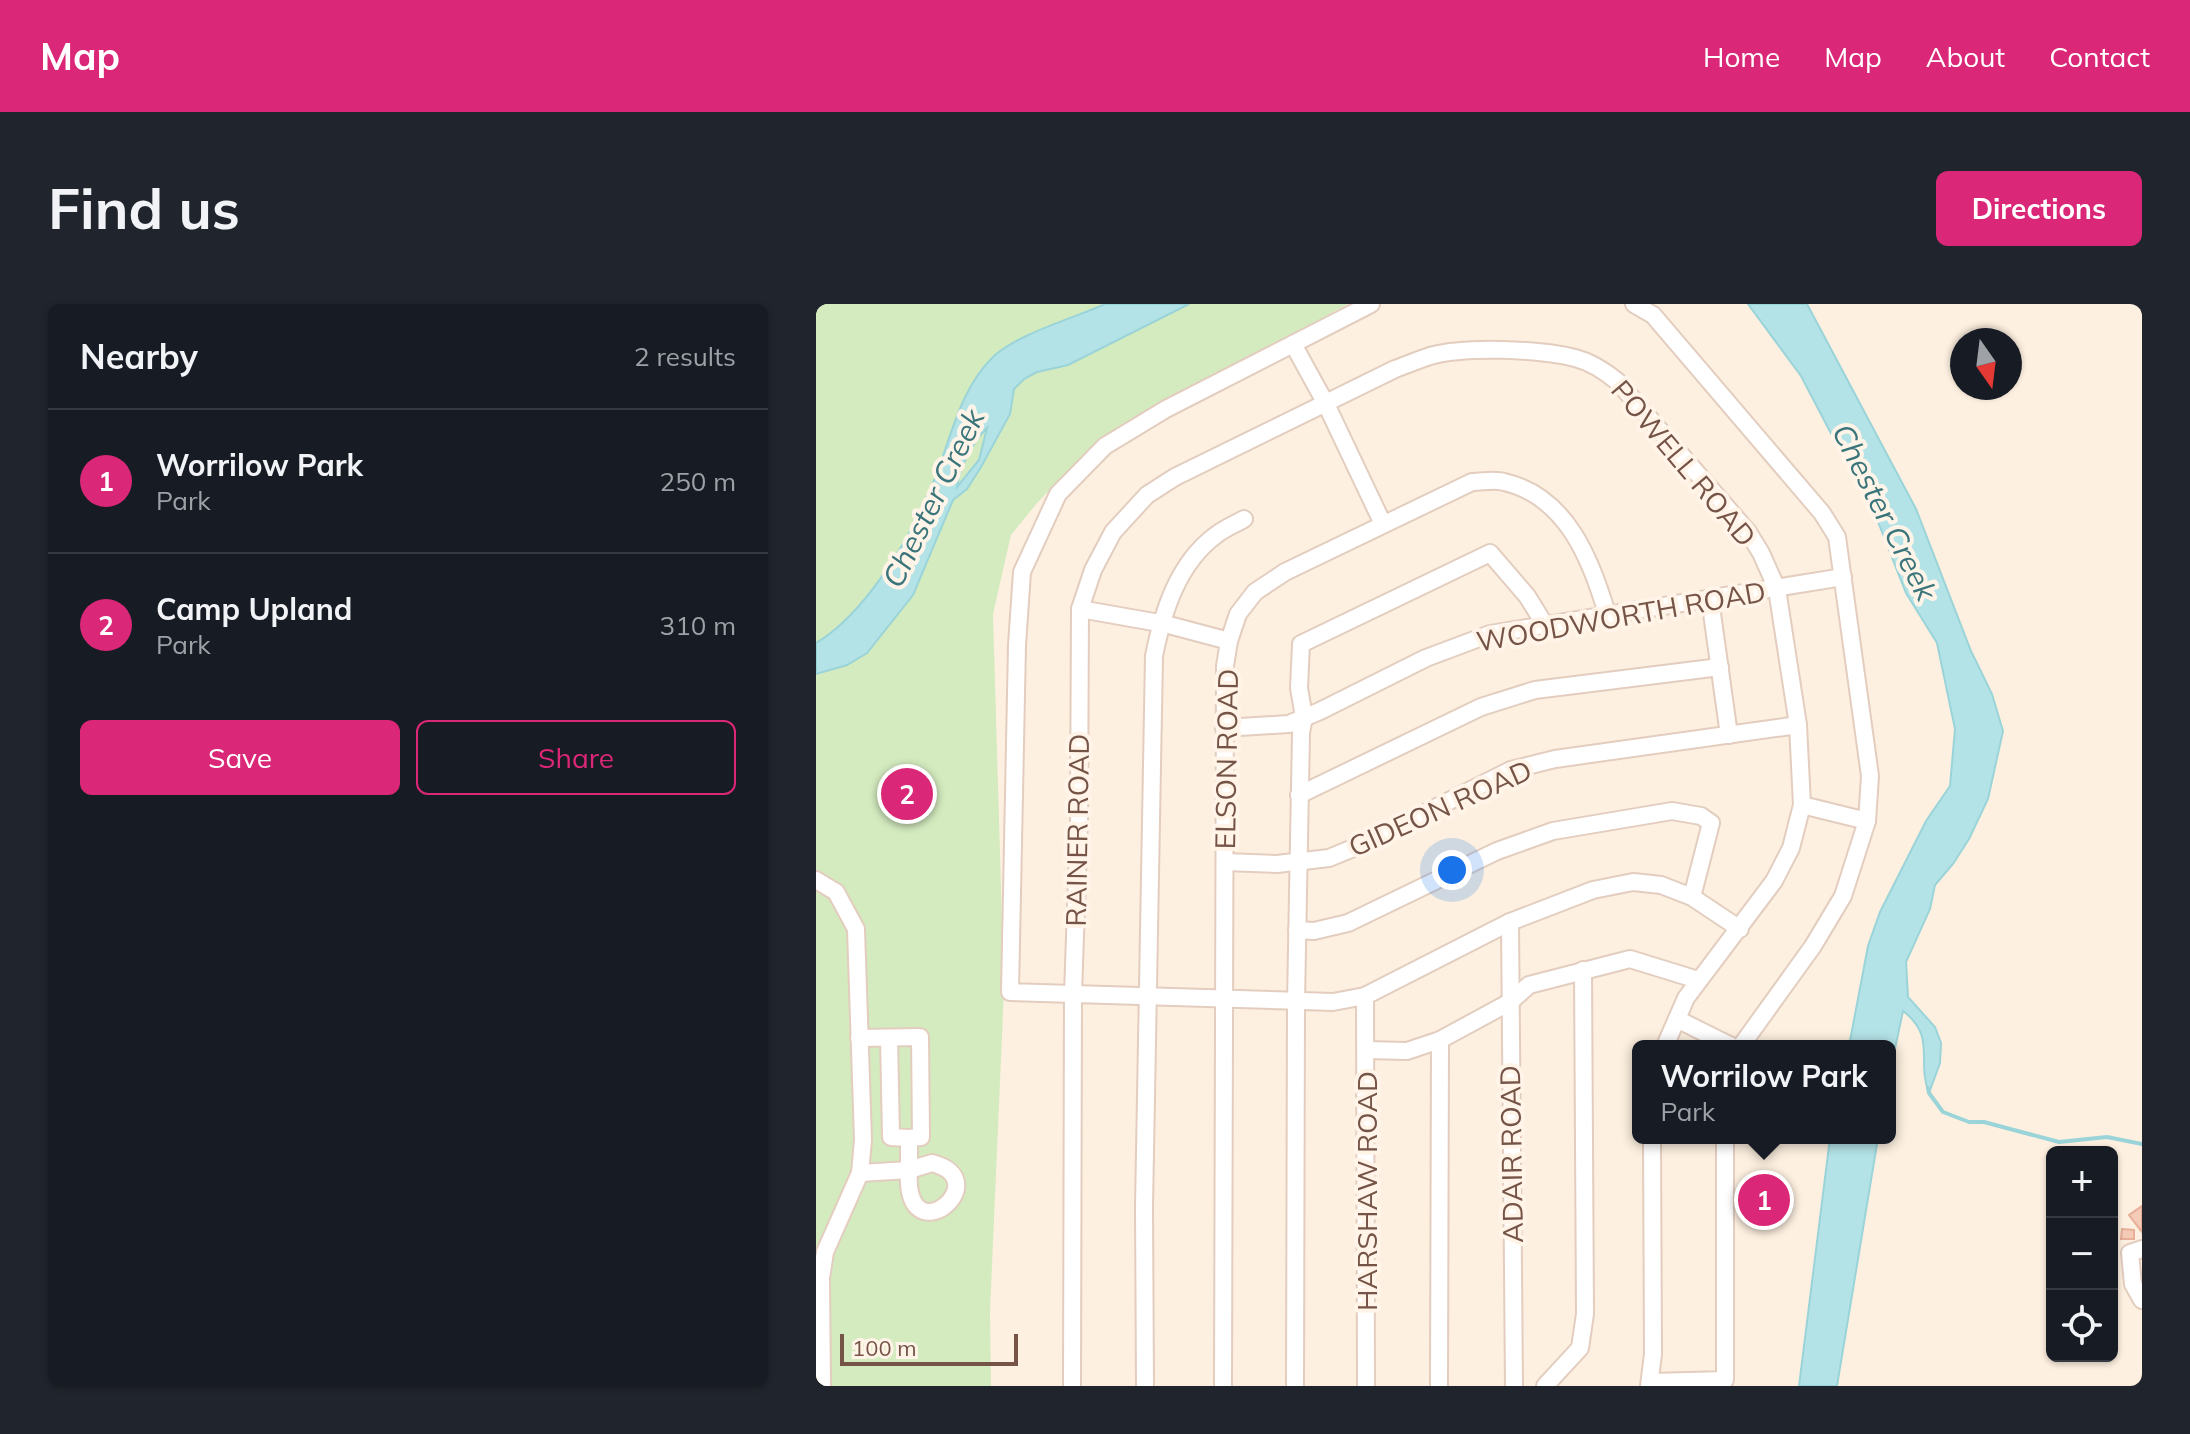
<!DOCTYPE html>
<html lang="en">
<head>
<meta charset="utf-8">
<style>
	:root { --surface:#171b24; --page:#20242c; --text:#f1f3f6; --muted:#9ea1a6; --line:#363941; --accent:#db2777 }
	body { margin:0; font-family:Mulish,sans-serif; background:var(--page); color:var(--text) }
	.controls { position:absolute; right:24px; bottom:24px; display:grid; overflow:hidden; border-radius:12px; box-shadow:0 2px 6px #0004 }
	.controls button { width:72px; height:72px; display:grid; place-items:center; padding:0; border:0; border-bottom:2px solid var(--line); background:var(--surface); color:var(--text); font:40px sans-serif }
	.compass { position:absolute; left:1134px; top:24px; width:72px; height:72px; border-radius:50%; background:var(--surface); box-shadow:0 2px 6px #0004; rotate:166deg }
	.scale { position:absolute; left:24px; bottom:20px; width:178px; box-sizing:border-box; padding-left:8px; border:4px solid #755447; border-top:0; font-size:22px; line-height:28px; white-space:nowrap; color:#755447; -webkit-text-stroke:6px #fff4e7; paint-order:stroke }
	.you { position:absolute; left:636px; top:566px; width:28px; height:28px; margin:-20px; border:6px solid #fff; border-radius:50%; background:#1a73e8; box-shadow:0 0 0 12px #1a73e833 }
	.badge { display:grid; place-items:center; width:52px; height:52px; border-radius:50%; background:var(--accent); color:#fff; font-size:26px; font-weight:700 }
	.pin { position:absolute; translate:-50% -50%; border:4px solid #fff; box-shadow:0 2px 8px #0006 }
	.popup { position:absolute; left:816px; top:736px; width:264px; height:104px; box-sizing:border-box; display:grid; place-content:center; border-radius:12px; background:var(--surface); filter:drop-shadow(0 2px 6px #0005); font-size:26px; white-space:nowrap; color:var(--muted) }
	.popup b { font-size:30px; color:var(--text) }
	.popup::after { content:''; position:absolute; left:50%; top:100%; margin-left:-16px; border:16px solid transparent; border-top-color:var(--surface) }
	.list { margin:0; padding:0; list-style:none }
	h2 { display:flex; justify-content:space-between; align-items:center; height:104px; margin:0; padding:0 32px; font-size:34px }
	h2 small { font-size:26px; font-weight:400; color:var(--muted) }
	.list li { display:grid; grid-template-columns:52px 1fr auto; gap:24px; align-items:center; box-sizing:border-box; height:144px; padding:0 32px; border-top:2px solid var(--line) }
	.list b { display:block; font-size:30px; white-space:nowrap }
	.list p { margin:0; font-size:26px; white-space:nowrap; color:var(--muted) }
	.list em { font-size:26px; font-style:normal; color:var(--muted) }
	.actions { display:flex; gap:16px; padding:24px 32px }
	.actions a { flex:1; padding:18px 0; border:2px solid var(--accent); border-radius:12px; text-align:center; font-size:28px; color:var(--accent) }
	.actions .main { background:var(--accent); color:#fff }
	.icon { flex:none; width:44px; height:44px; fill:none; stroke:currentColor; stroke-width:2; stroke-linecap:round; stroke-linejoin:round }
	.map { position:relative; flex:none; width:1326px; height:1082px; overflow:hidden; border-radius:12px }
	header { display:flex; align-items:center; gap:48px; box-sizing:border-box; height:112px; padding:0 40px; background:var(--accent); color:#fff }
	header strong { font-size:38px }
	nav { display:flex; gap:44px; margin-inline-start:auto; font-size:28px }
	.intro { display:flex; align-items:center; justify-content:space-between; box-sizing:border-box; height:192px; padding:0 48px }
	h1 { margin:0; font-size:56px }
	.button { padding:20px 36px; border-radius:12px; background:var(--accent); color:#fff; font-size:28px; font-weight:700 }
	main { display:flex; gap:48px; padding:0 48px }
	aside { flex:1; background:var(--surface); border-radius:12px; box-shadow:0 2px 6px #0004 }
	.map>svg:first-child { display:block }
	.green { fill:#d4ebbf }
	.water { fill:#b4e3e7; stroke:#9ad4d9; stroke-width:2; fill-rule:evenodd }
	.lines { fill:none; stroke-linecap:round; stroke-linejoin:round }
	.stream { stroke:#9ad4d9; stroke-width:4 }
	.building { fill:#f3cbb7; stroke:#e7af97; stroke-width:2 }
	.minor-casing { stroke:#e3cdbf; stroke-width:20 }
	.minor { stroke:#fff; stroke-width:16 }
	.labels { text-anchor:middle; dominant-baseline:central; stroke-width:8; stroke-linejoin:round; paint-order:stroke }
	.street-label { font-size:28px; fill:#755447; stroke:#fff4e7 }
	.water-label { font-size:30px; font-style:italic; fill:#3a757b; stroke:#fff4e7 }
</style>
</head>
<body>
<header>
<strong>Map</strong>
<nav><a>Home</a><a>Map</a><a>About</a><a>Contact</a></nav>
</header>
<div class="intro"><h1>Find us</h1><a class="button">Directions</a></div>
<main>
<aside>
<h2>Nearby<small>2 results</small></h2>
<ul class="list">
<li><span class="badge">1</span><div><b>Worrilow Park</b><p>Park</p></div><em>250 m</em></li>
<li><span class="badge">2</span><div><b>Camp Upland</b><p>Park</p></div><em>310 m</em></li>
</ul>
<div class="actions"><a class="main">Save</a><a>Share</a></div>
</aside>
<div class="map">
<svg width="1326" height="1082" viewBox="0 0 1326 1082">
	<rect width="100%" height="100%" fill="#fdf0e0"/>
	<path class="green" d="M0,0H532L282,136L221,199L195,231L177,310L188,686L174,1007L175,1082H0Z"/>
	<g class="water">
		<path d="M289,0H373L252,61L221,68L208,75L198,85L194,110L165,163L151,185L137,196L97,291L51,349L31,361L0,370V339C48,311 94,235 115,184C134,140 142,86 178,52C202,30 258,14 289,0ZM171,124L163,156L141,183C144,162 156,139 171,124Z"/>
		<path d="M932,0H991L1100,205L1155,347L1176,390L1187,427L1172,495L1153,535L1137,560L1119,581L1114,605L1090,658L1092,693L1119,723L1125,739L1124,759L1113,789C1100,756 1121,733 1087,707L1074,768V742H1033L1052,642L1064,608L1110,517L1134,482L1139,425L1121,339L1090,289L1048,182L1021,141L985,72Z"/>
		<path d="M1014,834H1062L1021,1082H983Z"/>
	</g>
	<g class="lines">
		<path class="stream" d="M1112,784L1113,789L1127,808L1153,818H1168L1243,838L1291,833L1326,840"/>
	</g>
	<g class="building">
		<path d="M1326,902V928L1313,911Z"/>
		<path d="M1306,925L1318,926V935H1305Z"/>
	</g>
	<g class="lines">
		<defs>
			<g id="minor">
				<path d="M555,0L350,105L289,142L242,190L206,268L201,341L194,688L517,698L549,692L694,618L777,586L817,578L845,581L876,593L924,625"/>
				<path d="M818,0L837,11L1006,209L1021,233L1054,472L1051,517L1027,592L997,642L925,742"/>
				<path d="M477,40L510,100L567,220"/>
				<path d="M894,295L913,431"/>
				<path d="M264,305L349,320L413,337"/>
				<path d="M408,424L473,420L504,407L610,354L674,330L1027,273"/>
				<path d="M483,491L665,403L719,386L904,363"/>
				<path d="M986,501L1051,517"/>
				<path d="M409,558L461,560L513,554L547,540L695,466L739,455L982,421"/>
				<path d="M0,576L20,588L40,625L47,836L44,869L9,948L5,974L6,1082"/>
				<path d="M694,618L698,1082"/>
				<path d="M481,626L498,627L532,619L681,547L737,527L856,507L885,512L895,519L876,593"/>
				<path d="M549,692L550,1082"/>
				<path d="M861,715L915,742"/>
				<path d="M43,734L104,733L105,833L93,834V866L44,869"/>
				<path d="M73,734L75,833L93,834"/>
				<path d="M550,746L591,747L624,736L694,698L713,681L814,655L882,676"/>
				<path d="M116,859C184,877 87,955 93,866Z"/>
				<path d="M1326,945L1314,949L1317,980L1326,996"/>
				<path d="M834,1078L909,1076V834"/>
				<path d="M256,1082L257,690L263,516L264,305L277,266L297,228L331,191L359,173L579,65C590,61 602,56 614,52C650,42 723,45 759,54C775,58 790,68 802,78L932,228L945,249L961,285L982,421L986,501L975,544L958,577L870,694L849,742"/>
				<path d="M329,1082L328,903L338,352C347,307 362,259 400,231C409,224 419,220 428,215"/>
				<path d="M407,1082L409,362L413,337L422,310L439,288L469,268L656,178C667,178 678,175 688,178C750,192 775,255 791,310"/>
				<path d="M479,1082L480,698L485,429L488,413L483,384L485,340L674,249L711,292L729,321"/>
				<path d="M623,1082L624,736"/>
				<path d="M729,1082L764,1044L769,1010L767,666"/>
				<path d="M833,1082L837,1050L836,834"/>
			</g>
		</defs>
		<use href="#minor" class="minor-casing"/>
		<use href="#minor" class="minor"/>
	</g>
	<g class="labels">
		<g class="street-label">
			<text transform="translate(868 159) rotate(50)">POWELL ROAD</text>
			<text transform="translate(805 312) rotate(-10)">WOODWORTH ROAD</text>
			<text transform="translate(410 455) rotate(-89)">ELSON ROAD</text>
			<text transform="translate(624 504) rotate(-24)">GIDEON ROAD</text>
			<text transform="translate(261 526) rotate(-89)">RAINER ROAD</text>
			<text transform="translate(695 850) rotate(-91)">ADAIR ROAD</text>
			<text transform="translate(550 887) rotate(-90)">HARSHAW ROAD</text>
		</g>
		<g class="water-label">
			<text transform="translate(117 194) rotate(-64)">Chester Creek</text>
			<text transform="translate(1069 208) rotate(63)">Chester Creek</text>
		</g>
	</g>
</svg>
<div class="controls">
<button>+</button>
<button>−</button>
<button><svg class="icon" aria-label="locate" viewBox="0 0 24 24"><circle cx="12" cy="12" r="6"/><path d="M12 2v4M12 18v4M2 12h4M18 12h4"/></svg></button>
</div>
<svg class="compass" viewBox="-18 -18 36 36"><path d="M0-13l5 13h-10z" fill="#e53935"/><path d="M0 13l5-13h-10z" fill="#9ea1a6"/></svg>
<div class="scale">100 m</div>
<div class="you"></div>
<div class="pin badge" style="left:948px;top:896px">1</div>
<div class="popup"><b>Worrilow Park</b>Park</div>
<div class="pin badge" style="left:91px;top:490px">2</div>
</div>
</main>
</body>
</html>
